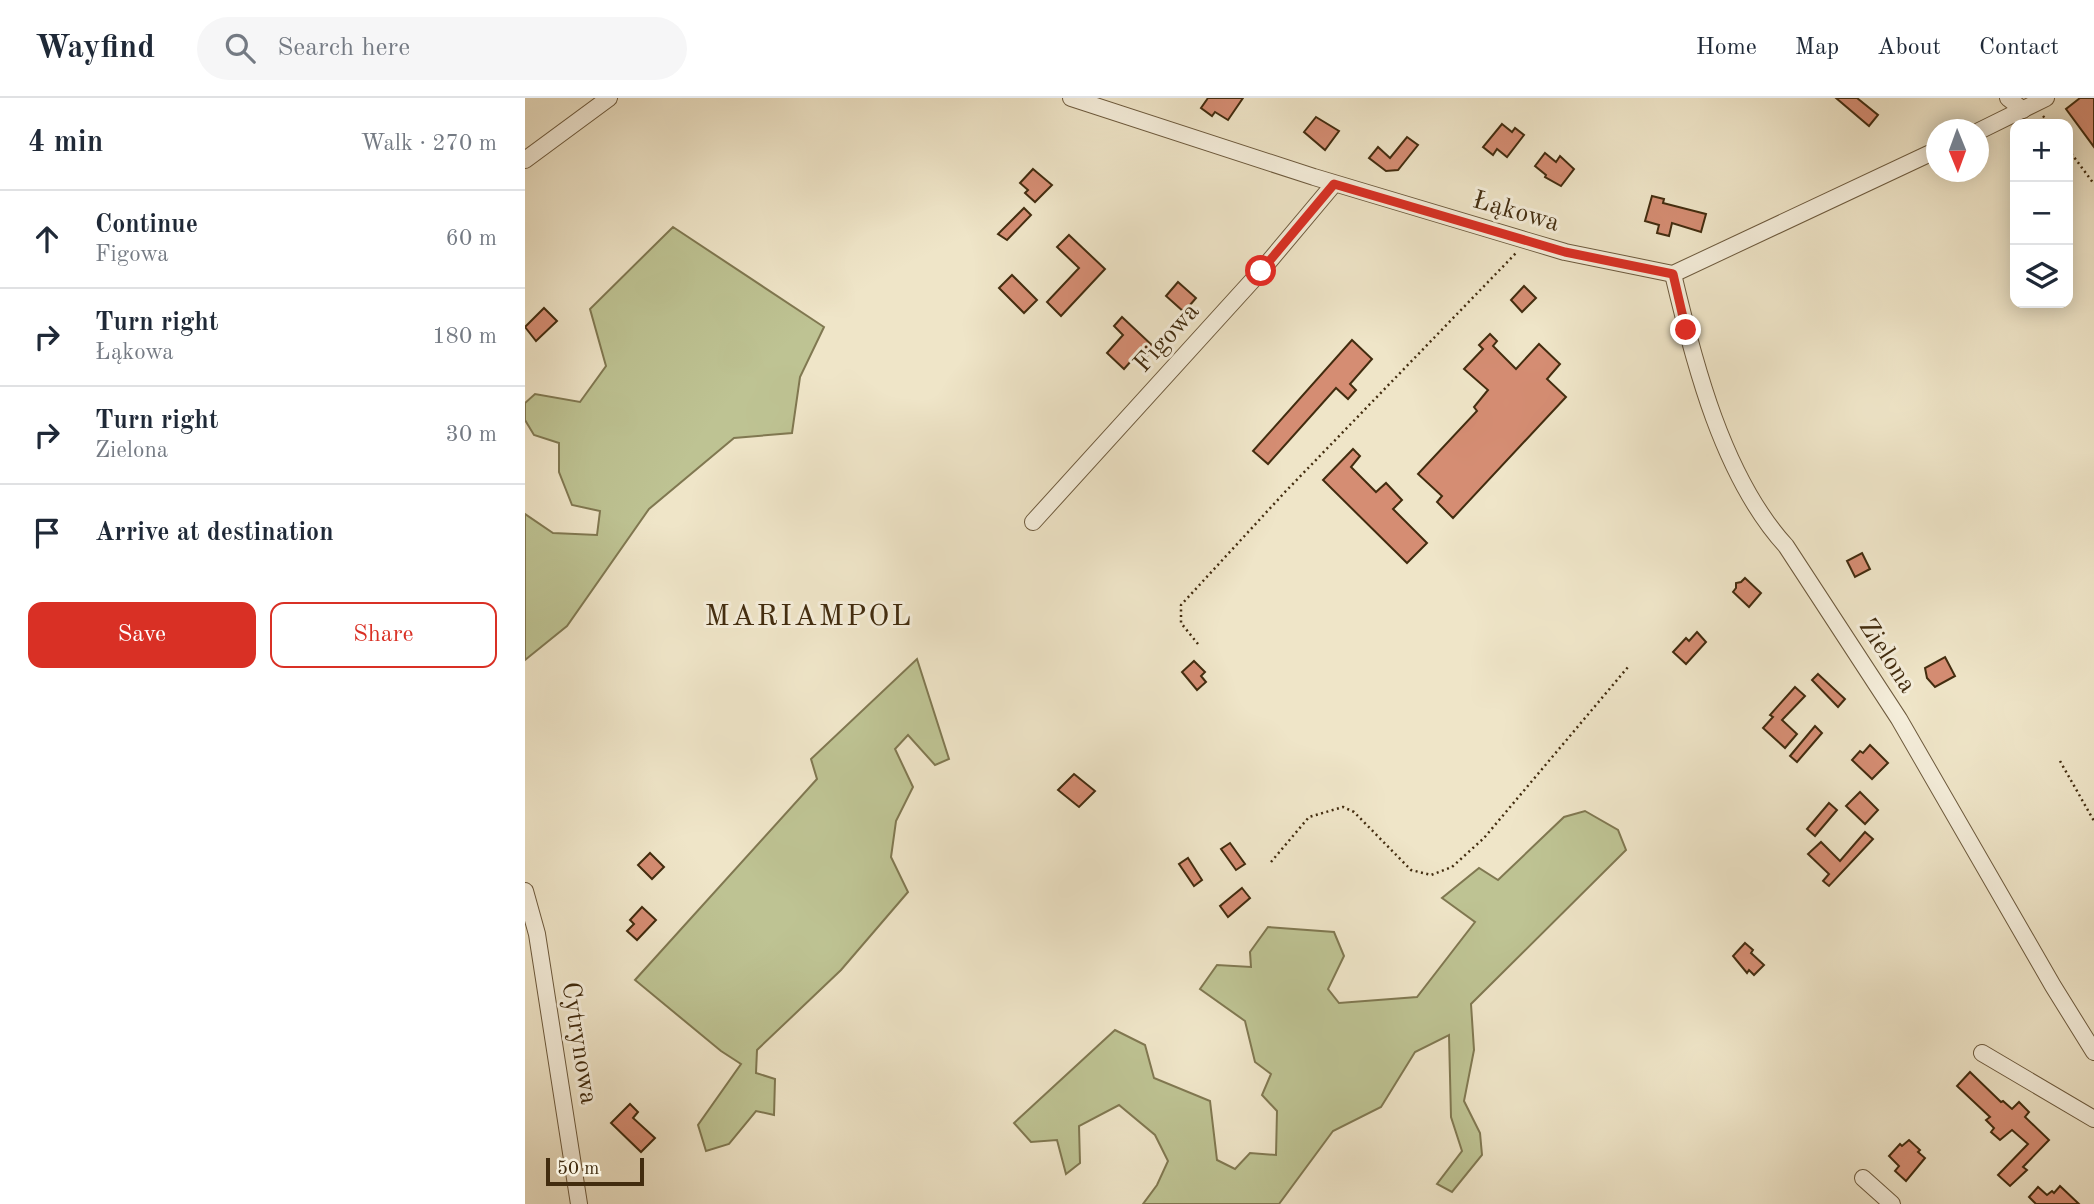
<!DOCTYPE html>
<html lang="en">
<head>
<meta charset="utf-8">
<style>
	:root { --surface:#fff; --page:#f6f6f7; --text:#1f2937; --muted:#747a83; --line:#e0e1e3; --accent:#d93025 }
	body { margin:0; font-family:"Old Standard TT",serif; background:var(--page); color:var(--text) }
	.controls { position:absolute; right:21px; top:21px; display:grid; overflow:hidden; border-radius:14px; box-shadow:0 4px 18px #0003 }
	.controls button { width:63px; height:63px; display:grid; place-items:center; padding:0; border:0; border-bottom:2px solid var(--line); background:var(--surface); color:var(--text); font:35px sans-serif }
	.compass { position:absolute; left:1401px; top:21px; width:63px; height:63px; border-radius:50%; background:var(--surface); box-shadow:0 4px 18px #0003; rotate:179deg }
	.scale { position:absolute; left:21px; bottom:18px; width:98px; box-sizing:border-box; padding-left:7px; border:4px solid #422c0f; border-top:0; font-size:19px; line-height:24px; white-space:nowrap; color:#422c0f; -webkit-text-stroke:5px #f5eedb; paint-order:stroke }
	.stop { position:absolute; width:21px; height:21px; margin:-16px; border:5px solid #d93025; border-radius:50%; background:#fff }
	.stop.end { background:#d93025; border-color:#fff; box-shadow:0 2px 7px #0008 }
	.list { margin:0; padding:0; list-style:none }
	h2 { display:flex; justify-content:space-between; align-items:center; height:91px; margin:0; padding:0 28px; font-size:30px }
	h2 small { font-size:23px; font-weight:400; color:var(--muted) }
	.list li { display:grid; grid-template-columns:46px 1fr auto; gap:21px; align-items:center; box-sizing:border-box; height:98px; padding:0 28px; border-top:2px solid var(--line) }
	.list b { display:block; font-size:26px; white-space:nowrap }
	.list p { margin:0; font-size:23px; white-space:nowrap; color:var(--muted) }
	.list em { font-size:23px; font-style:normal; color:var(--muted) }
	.actions { display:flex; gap:14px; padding:21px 28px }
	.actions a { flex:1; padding:16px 0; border:2px solid var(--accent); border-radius:14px; text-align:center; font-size:24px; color:var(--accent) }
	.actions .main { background:var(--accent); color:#fff }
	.icon { flex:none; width:38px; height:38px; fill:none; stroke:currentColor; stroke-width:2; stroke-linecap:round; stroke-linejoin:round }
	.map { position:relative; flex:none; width:1569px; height:1106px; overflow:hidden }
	header { display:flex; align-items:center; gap:42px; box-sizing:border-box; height:98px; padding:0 35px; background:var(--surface); border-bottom:2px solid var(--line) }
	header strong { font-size:33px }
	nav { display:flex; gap:38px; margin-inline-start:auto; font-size:24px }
	.search { width:490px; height:63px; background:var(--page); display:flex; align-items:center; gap:18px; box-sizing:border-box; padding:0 24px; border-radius:38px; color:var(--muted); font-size:26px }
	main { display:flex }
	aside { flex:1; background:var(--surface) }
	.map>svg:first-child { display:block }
	.green { fill:#bec393; stroke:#807851; stroke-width:2 }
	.building { fill:#d58d73; stroke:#422c0f; stroke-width:2 }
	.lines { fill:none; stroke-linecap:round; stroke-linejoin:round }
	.street-casing { stroke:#6d5a3d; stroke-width:18 }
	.path { stroke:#422c0f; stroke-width:2.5; stroke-dasharray:2 3.5; stroke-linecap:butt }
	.street { stroke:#f5eedb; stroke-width:16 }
	.route { stroke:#d93025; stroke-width:9 }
	.labels { text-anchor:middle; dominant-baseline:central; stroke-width:6; stroke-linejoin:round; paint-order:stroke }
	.street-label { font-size:26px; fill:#422c0f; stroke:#f5eedb }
	.quarter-label { font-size:30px; letter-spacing:2px; fill:#422c0f; stroke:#f5eedb }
</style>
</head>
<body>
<header>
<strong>Wayfind</strong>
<div class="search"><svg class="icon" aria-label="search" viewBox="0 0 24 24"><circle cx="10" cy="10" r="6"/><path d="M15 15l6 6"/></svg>Search here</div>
<nav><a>Home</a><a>Map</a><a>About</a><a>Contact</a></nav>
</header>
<main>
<aside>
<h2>4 min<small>Walk · 270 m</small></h2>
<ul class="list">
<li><svg class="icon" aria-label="ahead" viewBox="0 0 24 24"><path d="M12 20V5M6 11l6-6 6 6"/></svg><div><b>Continue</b><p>Figowa</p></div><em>60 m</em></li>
<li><svg class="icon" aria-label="right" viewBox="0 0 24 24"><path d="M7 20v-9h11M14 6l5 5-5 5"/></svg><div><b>Turn right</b><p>Łąkowa</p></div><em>180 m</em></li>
<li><svg class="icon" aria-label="right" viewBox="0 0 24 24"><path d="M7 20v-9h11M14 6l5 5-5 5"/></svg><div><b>Turn right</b><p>Zielona</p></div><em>30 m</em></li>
<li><svg class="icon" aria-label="arrive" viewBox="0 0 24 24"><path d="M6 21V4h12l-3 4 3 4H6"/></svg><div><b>Arrive at destination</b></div></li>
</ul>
<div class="actions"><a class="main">Save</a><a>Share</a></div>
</aside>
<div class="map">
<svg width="1569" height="1106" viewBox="0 0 1569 1106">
	<rect width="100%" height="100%" fill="#efe5c8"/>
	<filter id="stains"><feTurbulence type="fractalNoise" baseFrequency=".00286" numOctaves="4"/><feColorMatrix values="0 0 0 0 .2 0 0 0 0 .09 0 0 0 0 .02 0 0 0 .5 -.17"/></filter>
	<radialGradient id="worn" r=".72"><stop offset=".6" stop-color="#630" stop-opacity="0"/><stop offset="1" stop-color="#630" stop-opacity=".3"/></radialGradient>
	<g class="green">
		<path d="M148,129L299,229L275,279L267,335L209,340L124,411L42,528L0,562V416L28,435L72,437L75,413L47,407L34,374V345L9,337L0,322V305L10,296L55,304L81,268L65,211Z"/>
		<path d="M392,561L424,661L410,667L383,637L370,651L388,689L371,723L366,759L383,794L316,872L232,952L231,975L250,981L249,1017L231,1013L204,1046L181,1053L173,1027L216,966L196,953L110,882L292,681L286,661Z"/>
		<path d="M1060,713L1093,732L1101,752L946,906L949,952L939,1003L955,1035L957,1057L927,1094L912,1086L937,1053L926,1019L924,937L890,954L856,1009L808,1033L754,1106H618L632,1087L643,1063L630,1037L594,1007L554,1028L555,1065L541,1076L532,1042L506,1044L489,1025L590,932L620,947L629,980L685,1003L692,1062L710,1071L725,1055L751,1057L752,1013L737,997L746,976L730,964L720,923L675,891L692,867L726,869L725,854L743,829L809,834L819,858L803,891L814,905L892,899L950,824L917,800L954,770L973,782L1039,719Z"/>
	</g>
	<g class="building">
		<path d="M683,0H718L703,22L690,14L687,18L676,10Z"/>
		<path d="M1311,0H1332L1353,17L1344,28Z"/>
		<path d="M1555,0H1569V49L1541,11Z"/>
		<path d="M791,19L814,33L800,52L779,34Z"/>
		<path d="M977,26L987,34L990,30L999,37L982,59L972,51L968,57L958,49Z"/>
		<path d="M882,39L893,47L873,72L861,73L844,60L853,49L865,60Z"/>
		<path d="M1020,55L1031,64L1035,58L1049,71L1036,88L1020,79L1021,77L1010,68Z"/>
		<path d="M508,71L527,87L510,104L500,95L503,92L495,85Z"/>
		<path d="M1127,98L1139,101L1138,105L1181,116L1176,134L1147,125L1144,138L1132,135L1134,127L1120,123Z"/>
		<path d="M499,110L506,117L482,142L473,136Z"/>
		<path d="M544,137L580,171L536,218L522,204L554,170L532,149Z"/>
		<path d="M487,177L512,202L499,215L474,190Z"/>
		<path d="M653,184L671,200L659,214L641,198Z"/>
		<path d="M999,188L1011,200L997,214L986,202Z"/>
		<path d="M19,210L32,223L11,243L0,229Z"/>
		<path d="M597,219L630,250L621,259L615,253L599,271L582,255L598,237L589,228Z"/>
		<path d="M965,236L972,243L968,248L991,271L1014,246L1035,266L1022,281L1041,299L928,420L912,404L917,398L893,376L952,313L949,309L963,292L939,271L958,251L954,247Z"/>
		<path d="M827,242L847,261L825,286L831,292L823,301L811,290L743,366L728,353Z"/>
		<path d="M828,351L835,358L826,369L851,394L861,385L877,402L868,411L902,445L882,465L798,382Z"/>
		<path d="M1337,455L1345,471L1330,479L1322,463Z"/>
		<path d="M1220,480L1236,495L1224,509L1208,494L1211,490V485L1216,484Z"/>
		<path d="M1172,534L1181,544L1161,566L1148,554L1161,540L1164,543Z"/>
		<path d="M1420,559L1430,578L1410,589L1402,580L1400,570Z"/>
		<path d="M669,563L680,574L676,578L681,584L672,592L657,574Z"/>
		<path d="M1293,576L1320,601L1313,609L1287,582Z"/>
		<path d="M1270,589L1280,598L1257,622L1272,636L1260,650L1238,630L1248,619L1245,617Z"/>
		<path d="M1290,628L1297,635L1272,664L1265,658Z"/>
		<path d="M1345,647L1363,665L1347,681L1327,662L1335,653L1338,655Z"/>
		<path d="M549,676L570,693L554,709L533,692Z"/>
		<path d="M1335,694L1353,712L1340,726L1321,708Z"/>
		<path d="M1304,705L1312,712L1290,738L1282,731Z"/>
		<path d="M1340,734L1348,741L1304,788L1298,783L1304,776L1283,756L1296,744L1315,763Z"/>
		<path d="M705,745L720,766L711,772L696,751Z"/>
		<path d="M125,755L139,769L127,781L113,767Z"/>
		<path d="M663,760L677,782L669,788L654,766Z"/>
		<path d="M717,790L725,800L703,819L695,808Z"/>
		<path d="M117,809L131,822L112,842L102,833L109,826L105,822Z"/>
		<path d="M1220,845L1228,852L1226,855L1239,867L1229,877L1224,872L1222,875L1208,858Z"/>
		<path d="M1445,974L1476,1004L1478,1003L1487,1011L1494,1004L1504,1014L1500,1019L1524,1042L1498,1069L1502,1072L1485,1088L1473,1077L1503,1046L1487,1032L1475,1042L1466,1034L1469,1030L1461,1022L1465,1019L1432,988Z"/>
		<path d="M105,1006L113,1014L108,1020L130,1040L116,1054L86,1025Z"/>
		<path d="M1384,1042L1395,1052L1393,1054L1400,1060L1381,1083L1370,1073L1374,1068L1364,1058L1375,1046L1377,1048Z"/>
		<path d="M1535,1088L1554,1106H1511L1504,1099L1513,1089L1522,1097L1527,1093L1529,1095Z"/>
	</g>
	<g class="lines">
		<defs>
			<g id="street">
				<path d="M546,0L789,79L1003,143L1040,154L1148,176L1412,52"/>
				<path d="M1483,0L1498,12"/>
				<path d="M1454,33L1521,0"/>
				<path d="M0,62L84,0"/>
				<path d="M1148,176C1169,265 1198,379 1261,448L1374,621L1528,888L1569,954"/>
				<path d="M508,424L736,173L809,86"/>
				<path d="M0,793L12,836L54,1106"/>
				<path d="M1457,955L1569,1021"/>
				<path d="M1338,1080L1367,1106"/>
			</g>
		</defs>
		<use href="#street" class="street-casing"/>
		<g class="path">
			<path d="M1518,18L1525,26"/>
			<path d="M1543,51L1569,86"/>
			<path d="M673,546L656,525V507L760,394L992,154"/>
			<path d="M1535,663L1569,723"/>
			<path d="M746,764L784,719L818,709L829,714L886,772L906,777L927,769L959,740L1103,569"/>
		</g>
		<use href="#street" class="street"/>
	</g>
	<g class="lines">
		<path class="route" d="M736,173L809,86L1040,154L1148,176L1161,232"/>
	</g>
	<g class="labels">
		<g class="street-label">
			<text transform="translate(991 114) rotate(16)">Łąkowa</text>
			<text transform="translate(642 240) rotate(-48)">Figowa</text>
			<text transform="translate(1362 558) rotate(57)">Zielona</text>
			<text transform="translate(54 945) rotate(81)">Cytrynowa</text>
		</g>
		<g class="quarter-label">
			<text x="284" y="519">MARIAMPOL</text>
		</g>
	</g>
	<rect width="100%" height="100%" filter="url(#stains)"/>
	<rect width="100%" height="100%" fill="url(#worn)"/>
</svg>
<div class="controls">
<button>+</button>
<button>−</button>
<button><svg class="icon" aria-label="layers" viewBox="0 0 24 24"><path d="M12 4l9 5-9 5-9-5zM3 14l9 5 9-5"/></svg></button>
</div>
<svg class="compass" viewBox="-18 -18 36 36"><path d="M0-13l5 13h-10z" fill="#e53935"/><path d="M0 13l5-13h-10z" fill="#747a83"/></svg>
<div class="scale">50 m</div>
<div class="stop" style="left:736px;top:173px"></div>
<div class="stop end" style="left:1161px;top:232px"></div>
</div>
</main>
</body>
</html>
